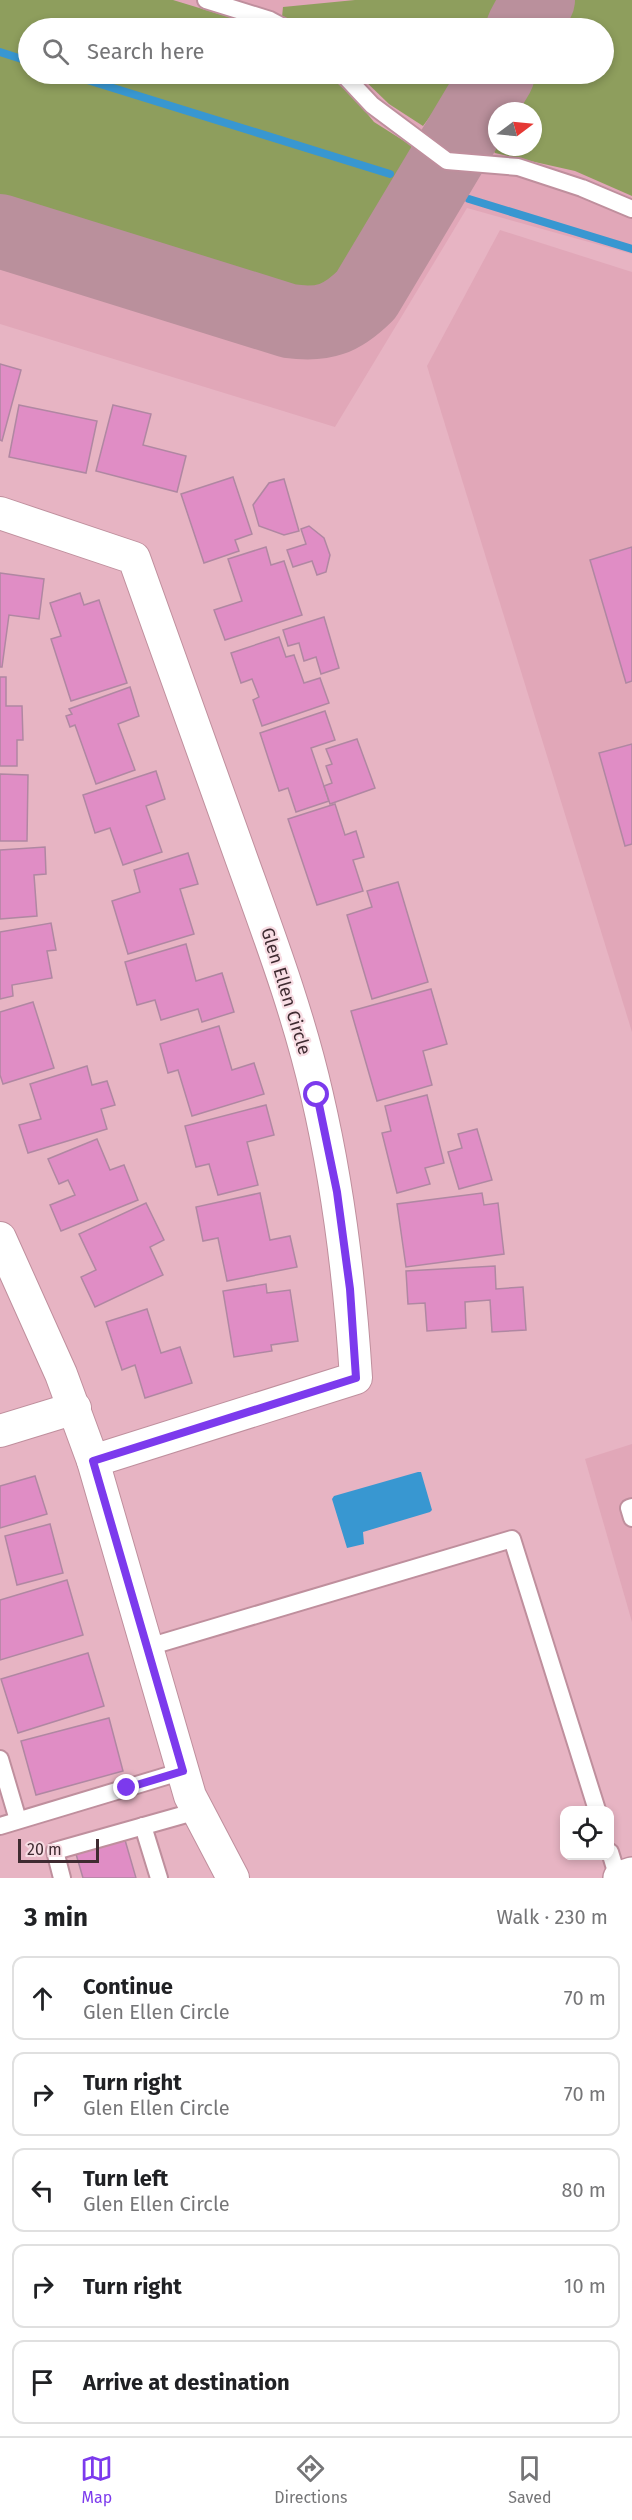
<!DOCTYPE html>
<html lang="en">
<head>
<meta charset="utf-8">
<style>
	:root { --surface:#fff; --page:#f6f6f6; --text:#202124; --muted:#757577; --line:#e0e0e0; --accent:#7c3aed }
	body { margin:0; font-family:"Fira Sans",sans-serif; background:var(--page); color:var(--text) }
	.controls { position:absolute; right:18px; bottom:18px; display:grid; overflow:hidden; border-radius:12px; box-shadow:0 3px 9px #0003 }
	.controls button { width:54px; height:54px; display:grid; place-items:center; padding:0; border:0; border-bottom:2px solid var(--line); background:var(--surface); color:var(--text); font:30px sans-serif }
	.compass { position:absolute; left:488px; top:102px; width:54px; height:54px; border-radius:50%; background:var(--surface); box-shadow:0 3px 9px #0003; rotate:74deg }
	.scale { position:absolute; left:18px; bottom:15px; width:81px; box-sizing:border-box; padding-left:6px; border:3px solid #3f2b31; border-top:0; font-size:16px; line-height:21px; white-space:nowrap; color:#3f2b31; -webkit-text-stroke:4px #f8dde4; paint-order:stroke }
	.stop { position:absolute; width:18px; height:18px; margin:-14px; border:4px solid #7c3aed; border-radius:50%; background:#fff }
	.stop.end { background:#7c3aed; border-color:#fff; box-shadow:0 2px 6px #0008 }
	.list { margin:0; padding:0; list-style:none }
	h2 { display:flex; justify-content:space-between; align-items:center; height:78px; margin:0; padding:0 24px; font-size:26px }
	h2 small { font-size:20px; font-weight:400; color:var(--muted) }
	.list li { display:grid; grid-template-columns:39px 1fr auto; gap:18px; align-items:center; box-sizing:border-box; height:84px; margin:0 12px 12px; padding:0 12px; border:2px solid var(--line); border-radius:12px }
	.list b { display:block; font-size:22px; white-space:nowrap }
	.list p { margin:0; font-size:20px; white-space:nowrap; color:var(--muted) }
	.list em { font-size:20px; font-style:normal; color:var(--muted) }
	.icon { flex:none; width:33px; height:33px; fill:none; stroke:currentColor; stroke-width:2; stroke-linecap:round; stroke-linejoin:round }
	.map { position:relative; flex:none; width:632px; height:1878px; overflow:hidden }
	.search { position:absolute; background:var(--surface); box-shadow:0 3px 9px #0003; left:18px; right:18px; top:18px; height:66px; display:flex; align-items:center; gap:15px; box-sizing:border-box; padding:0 21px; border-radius:33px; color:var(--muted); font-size:22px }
	.sheet { height:558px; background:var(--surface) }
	nav { display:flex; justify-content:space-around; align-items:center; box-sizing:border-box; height:84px; border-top:2px solid var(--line); background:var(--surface); font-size:16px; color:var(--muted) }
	nav a { display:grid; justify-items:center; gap:3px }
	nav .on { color:var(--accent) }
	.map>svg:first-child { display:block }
	.built { fill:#e1a7b8; fill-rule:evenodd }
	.green { fill:#8e9e5d }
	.water { fill:#3897d1 }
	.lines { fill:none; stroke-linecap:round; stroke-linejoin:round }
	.stream { stroke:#3897d1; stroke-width:8 }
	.taxiway { stroke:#ba909c; stroke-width:74 }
	.building { fill:#e08dc5; stroke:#b087a2; stroke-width:1.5 }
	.lane-casing { stroke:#bf8f9d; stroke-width:20 }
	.street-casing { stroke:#bf8f9d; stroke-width:34 }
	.secondary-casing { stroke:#bf8f9d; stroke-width:36 }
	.lane { stroke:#fff; stroke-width:16 }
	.street { stroke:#fff; stroke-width:32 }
	.secondary { stroke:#fff; stroke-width:33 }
	.route { stroke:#7c3aed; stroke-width:8 }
	.labels { text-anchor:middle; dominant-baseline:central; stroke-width:4.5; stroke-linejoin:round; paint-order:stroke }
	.street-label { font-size:18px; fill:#3f2b31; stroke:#f8dde4 }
</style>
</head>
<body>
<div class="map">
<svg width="632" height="1878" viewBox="0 0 632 1878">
	<rect width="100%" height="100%" fill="#e7b4c3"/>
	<g class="built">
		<path d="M0,0H632V254L467,208L335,427L0,324ZM28,28H604V74H28ZM497,111H533V147H497Z"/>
		<path d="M500,230L632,272V1032L427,366Z"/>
		<path d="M632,1444V1622L585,1459Z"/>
	</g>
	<g class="green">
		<path d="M0,0H173L265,28H28V74H327L355,99L374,122L412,146L389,206L343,274L317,289H301L0,198Z"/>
		<path d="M355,0H504L491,28H301L282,17L283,7Z"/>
		<path d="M561,0H632V196L575,171L495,153L483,139L497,114V147H533V111H499L520,74H604V28H545Z"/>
		<path d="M358,74H462L423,126L389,104Z"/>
	</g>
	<path class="water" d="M418,1472H421L432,1510L430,1512L363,1532L364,1544L347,1548L332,1499L334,1496Z"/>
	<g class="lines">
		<g class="stream">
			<path d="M0,52L28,61"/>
			<path d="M68,74L390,174"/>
			<path d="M469,199L632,249"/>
		</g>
		<g class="taxiway">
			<path d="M523,28L538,0"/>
			<path d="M0,231L289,321C324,326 342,319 366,295L498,74"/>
		</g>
	</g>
	<g class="building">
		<path d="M0,364L21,370L2,441L0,440Z"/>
		<path d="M19,405L97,421L86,473L9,457Z"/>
		<path d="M113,405L151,414L143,445L186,456L177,492L96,471Z"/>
		<path d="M233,477L252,534L235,540L239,551L204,563L181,494Z"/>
		<path d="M284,479L299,531L284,535L259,526L253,505L269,483Z"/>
		<path d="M309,526L324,538L330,555L326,572L317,575L312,561L293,567L287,550L306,544L301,529Z"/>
		<path d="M266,547L271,565L284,561L302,615L225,640L214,610L242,601L228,559Z"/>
		<path d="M632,547V681L626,683L590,560Z"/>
		<path d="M0,573L44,579L39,619L9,615L2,667H0Z"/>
		<path d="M80,593L84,605L99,600L127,683L71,701L51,639L61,636L50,603Z"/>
		<path d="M324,617L339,668L321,674L316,657L304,661L299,643L288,646L283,630Z"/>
		<path d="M279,637L286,657L294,655L304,683L320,678L329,703L262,726L253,700L259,697L252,679L241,683L231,653Z"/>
		<path d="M0,677H6V706H22L23,740H17V766H0Z"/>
		<path d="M130,687L139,716L118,724L135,770L96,784L75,725L70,727L66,716L72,714L69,709Z"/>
		<path d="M325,711L335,740L311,748L329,801L296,812L288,788L279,791L260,733Z"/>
		<path d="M357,739L375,788L330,804L324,786L332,783L326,766L332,764L326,749Z"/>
		<path d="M632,744V844L625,846L599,753Z"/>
		<path d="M156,771L165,799L146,806L162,852L123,865L110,828L95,833L83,795Z"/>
		<path d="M0,774L28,775L27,841H0Z"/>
		<path d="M335,804L345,835L356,831L364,857L353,860L363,891L317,905L288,819Z"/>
		<path d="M45,847L46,874L34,875L37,916L0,919V850Z"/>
		<path d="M188,853L198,884L180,889L194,934L128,954L112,901L140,892L134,870Z"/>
		<path d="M398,882L428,982L372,999L347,915L372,907L367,891Z"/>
		<path d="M51,923L56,950L47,951L52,978L12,985L13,996L0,999V932Z"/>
		<path d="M186,944L196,981L222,973L234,1012L202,1022L198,1009L161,1020L155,1000L137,1005L125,962Z"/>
		<path d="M431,989L447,1044L423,1051L432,1085L377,1101L351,1011Z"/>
		<path d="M33,1002L54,1068L3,1084L0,1075V1012Z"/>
		<path d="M219,1026L232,1070L254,1063L264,1094L192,1116L178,1070L168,1073L160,1044Z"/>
		<path d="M87,1066L92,1085L107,1081L115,1105L101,1109L107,1129L28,1153L19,1125L41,1119L30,1084Z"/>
		<path d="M427,1095L444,1163L425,1168L430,1184L397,1193L382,1133L391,1131L385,1106Z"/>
		<path d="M266,1105L274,1135L247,1142L258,1185L218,1195L209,1164L196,1167L185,1126Z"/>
		<path d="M477,1129L492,1180L459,1189L448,1152L462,1148L458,1134Z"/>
		<path d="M97,1139L110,1170L124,1165L138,1200L61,1231L50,1205L75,1195L68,1180L59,1184L48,1159Z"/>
		<path d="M260,1193L270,1240L290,1236L297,1267L227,1281L218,1238L203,1241L196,1207Z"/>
		<path d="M482,1193L484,1205L498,1203L504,1254L406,1267L397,1204Z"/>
		<path d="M146,1203L164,1240L150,1247L163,1275L95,1307L81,1277L96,1270L79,1234Z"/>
		<path d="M495,1266L496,1289L523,1287L526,1330L492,1332L490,1300L465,1302L466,1328L427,1331L425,1303L408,1304L406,1271Z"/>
		<path d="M266,1284L267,1293L290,1290L298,1341L271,1345L272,1351L234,1357L223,1291Z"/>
		<path d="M147,1309L161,1353L180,1347L192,1383L145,1398L135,1365L122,1370L106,1322Z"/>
		<path d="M35,1476L47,1514L0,1528V1486Z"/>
		<path d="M50,1524L63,1573L17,1585L5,1536Z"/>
		<path d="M67,1580L83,1635L0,1660V1600Z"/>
		<path d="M88,1653L104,1706L18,1733L1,1679Z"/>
		<path d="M109,1718L123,1771L36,1795L21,1741Z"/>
		<path d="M125,1840L136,1878H83L76,1854Z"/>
	</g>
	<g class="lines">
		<defs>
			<g id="lane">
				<path d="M206,0L270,20L285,28"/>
				<path d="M343,74L372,105L447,161L518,167L582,188L632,209"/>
				<path d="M632,1507L629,1508L632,1518"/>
				<path d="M148,1647L512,1539L597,1810"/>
				<path d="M0,1759L18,1820"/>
				<path d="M0,1826L183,1771"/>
				<path d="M143,1826L159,1878"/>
				<path d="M610,1852L618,1878"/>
				<path d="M62,1878L55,1851L197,1811"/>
			</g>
			<g id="street">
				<path d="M0,513L134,558C169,655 203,752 238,849C267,930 298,1011 317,1095C339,1189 350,1283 356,1378L93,1461"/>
				<path d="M0,1238L61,1374L93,1461L190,1796L233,1878"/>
				<path d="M0,1431L75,1408"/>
			</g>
			<path id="secondary" d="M620,1878L632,1874"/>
		</defs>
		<use href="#lane" class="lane-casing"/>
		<use href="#street" class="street-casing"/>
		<use href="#secondary" class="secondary-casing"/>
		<use href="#lane" class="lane"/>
		<use href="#street" class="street"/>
		<use href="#secondary" class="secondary"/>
	</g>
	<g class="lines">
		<path class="route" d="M127,1788L183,1771L93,1461L356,1378L350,1289L337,1192L317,1095"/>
	</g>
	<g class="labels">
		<g class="street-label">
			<text transform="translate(286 991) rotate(73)">Glen Ellen Circle</text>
		</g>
	</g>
</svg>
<div class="controls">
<button><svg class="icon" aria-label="locate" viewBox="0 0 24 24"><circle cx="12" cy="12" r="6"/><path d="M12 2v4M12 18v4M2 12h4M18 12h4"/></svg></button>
</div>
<svg class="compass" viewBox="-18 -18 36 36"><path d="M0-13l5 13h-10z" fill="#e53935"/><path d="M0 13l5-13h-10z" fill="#757577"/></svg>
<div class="scale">20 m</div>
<div class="stop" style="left:317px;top:1095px"></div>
<div class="stop end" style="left:127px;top:1788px"></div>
<div class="search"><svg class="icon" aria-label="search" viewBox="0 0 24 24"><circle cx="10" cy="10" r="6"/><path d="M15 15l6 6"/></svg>Search here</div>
</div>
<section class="sheet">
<h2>3 min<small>Walk · 230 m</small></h2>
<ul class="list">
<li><svg class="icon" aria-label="ahead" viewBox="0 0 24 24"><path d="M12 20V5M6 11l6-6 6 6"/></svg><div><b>Continue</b><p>Glen Ellen Circle</p></div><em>70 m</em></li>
<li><svg class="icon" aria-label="right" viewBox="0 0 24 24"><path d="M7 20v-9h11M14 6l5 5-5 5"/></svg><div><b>Turn right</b><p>Glen Ellen Circle</p></div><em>70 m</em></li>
<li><svg class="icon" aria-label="left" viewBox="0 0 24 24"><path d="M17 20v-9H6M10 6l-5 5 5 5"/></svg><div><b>Turn left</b><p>Glen Ellen Circle</p></div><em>80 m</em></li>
<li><svg class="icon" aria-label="right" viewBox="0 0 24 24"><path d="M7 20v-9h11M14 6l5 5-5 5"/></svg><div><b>Turn right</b></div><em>10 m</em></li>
<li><svg class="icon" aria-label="arrive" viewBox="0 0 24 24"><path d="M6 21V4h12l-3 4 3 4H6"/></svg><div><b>Arrive at destination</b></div></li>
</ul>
</section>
<nav>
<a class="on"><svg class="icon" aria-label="map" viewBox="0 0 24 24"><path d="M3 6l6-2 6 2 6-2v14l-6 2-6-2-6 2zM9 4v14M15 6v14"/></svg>Map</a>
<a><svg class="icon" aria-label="directions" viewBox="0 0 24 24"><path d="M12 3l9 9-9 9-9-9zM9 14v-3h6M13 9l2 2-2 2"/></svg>Directions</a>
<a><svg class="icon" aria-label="saved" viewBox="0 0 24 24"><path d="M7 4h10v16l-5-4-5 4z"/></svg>Saved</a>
</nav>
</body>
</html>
